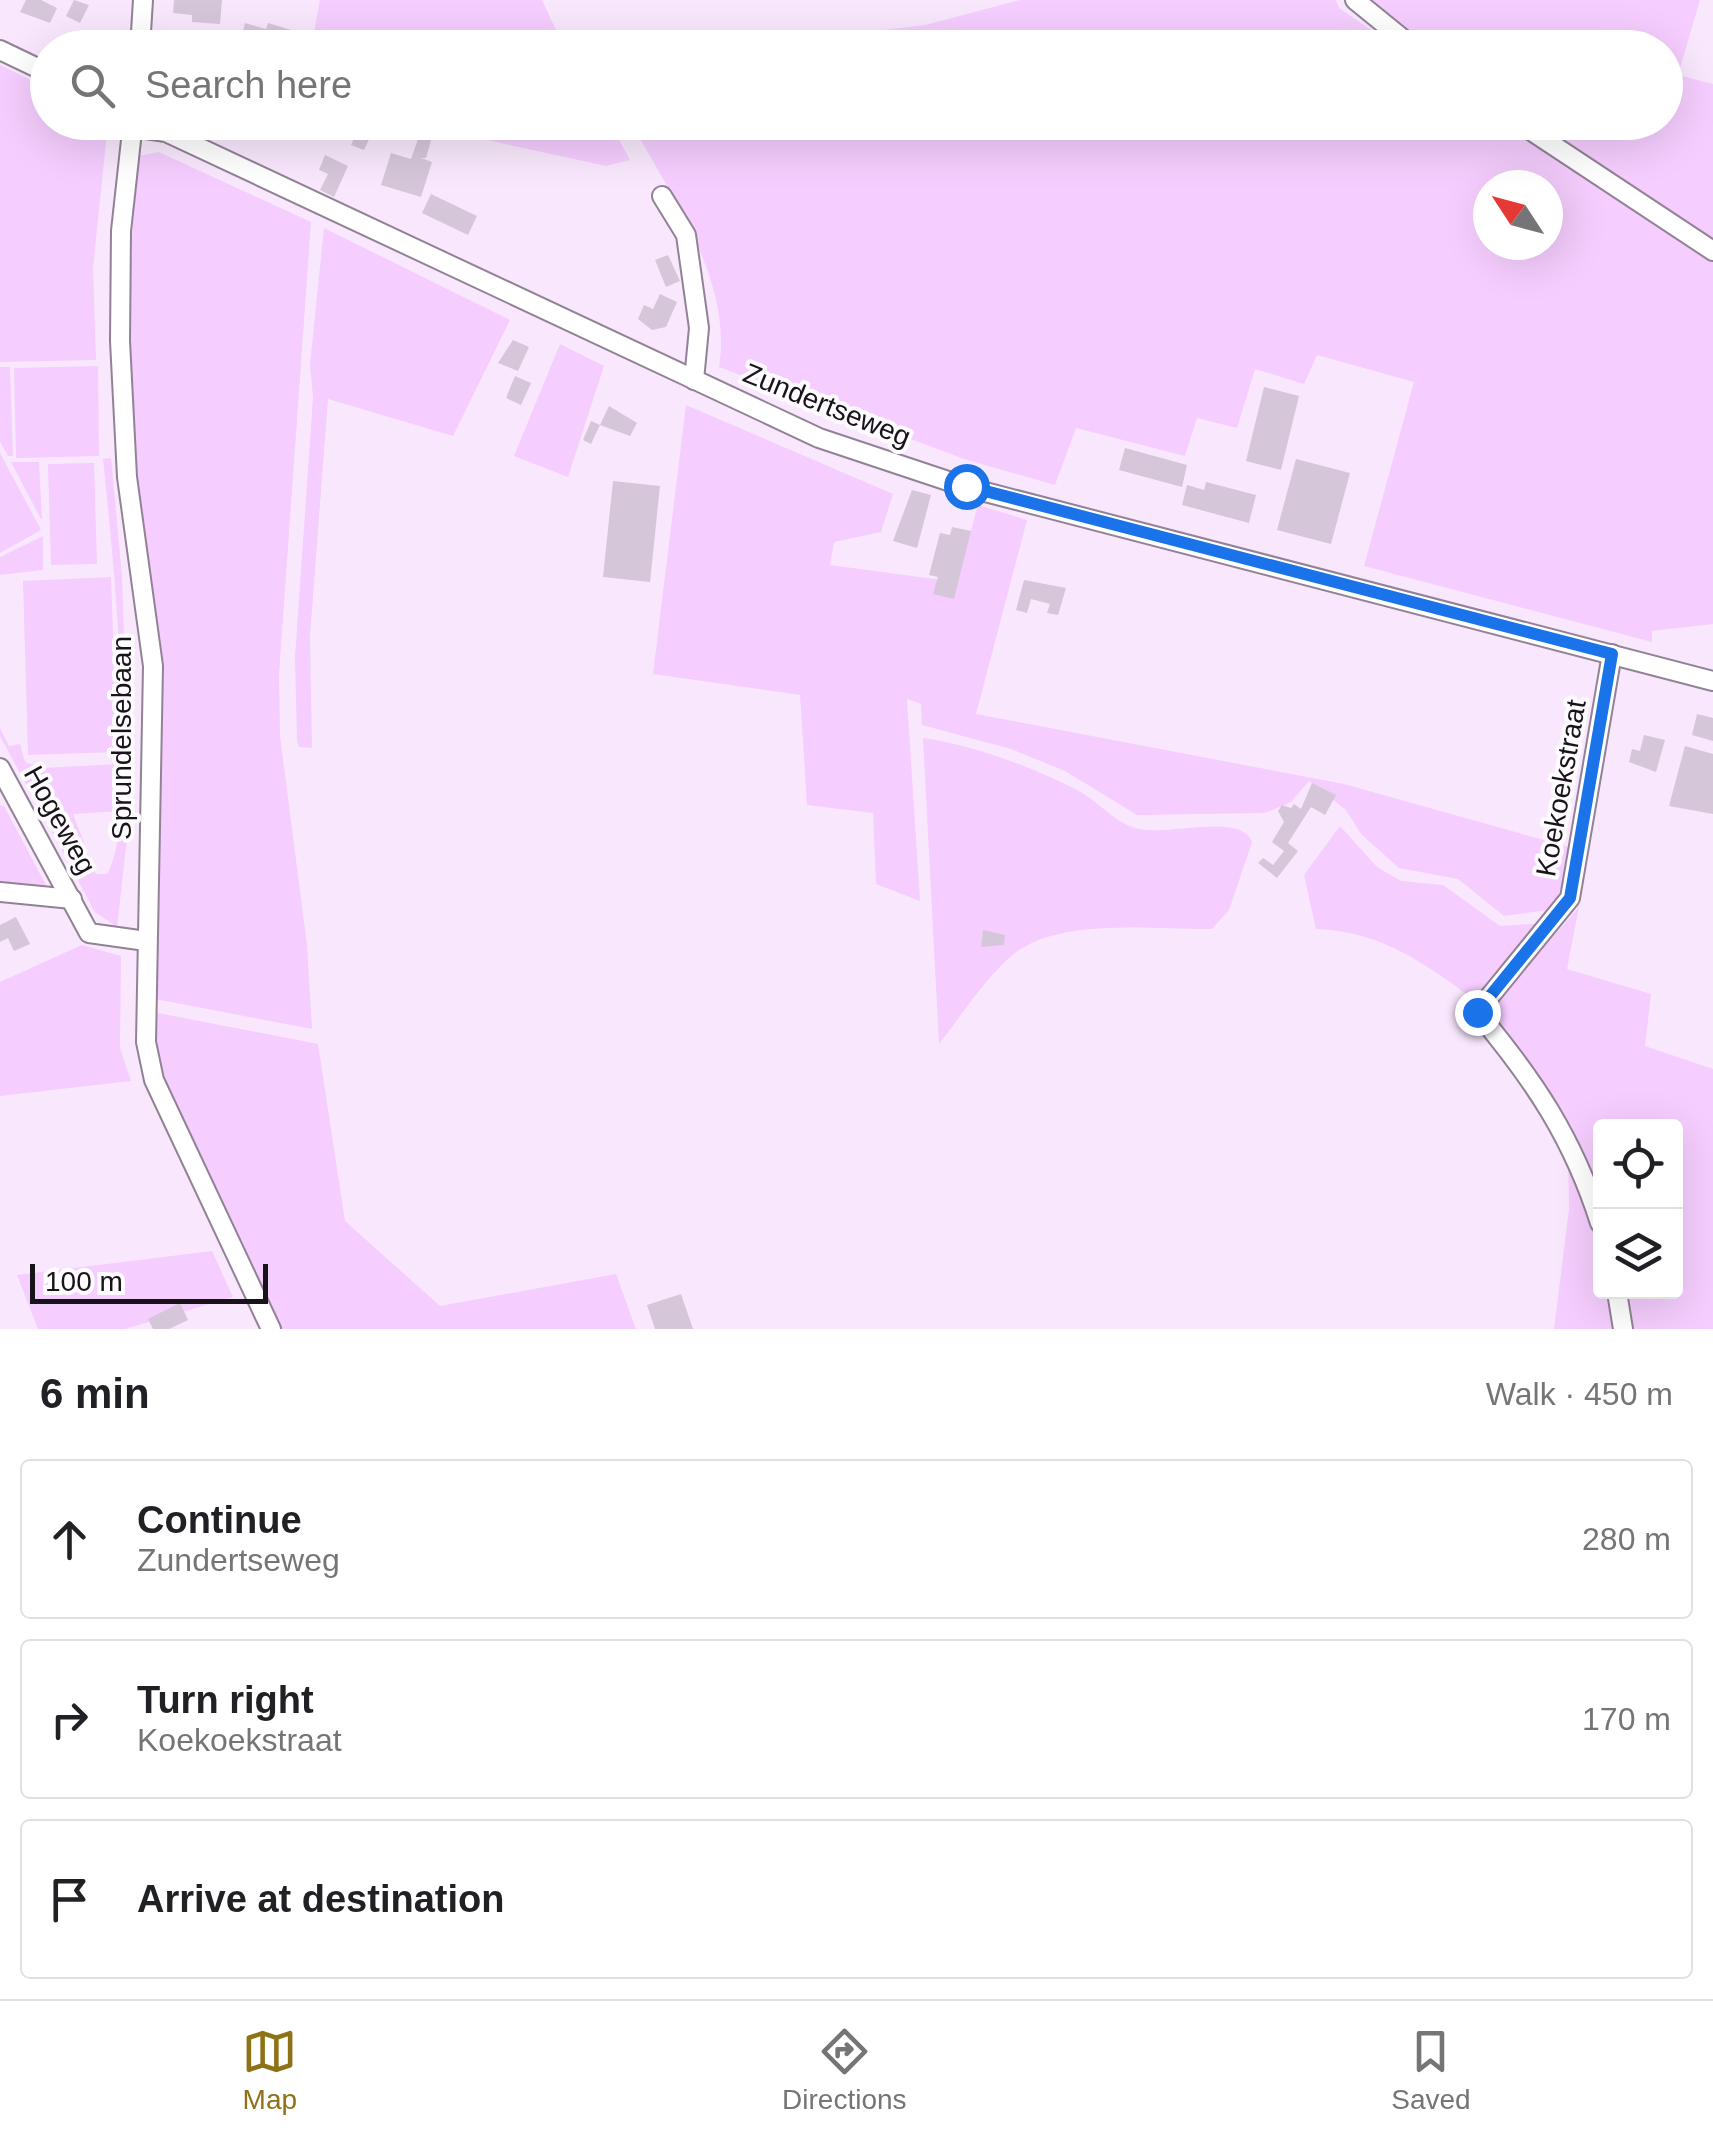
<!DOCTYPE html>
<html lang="en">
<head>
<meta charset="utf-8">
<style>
	:root { --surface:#fff; --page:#f6f6f6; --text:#202124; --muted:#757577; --line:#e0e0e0; --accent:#8f7217 }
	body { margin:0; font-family:Arial,sans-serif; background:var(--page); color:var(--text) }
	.controls { position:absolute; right:30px; bottom:30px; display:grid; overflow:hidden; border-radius:10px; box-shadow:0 10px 40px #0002 }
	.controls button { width:90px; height:90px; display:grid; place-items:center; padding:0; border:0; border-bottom:2px solid var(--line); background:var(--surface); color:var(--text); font:50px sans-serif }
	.compass { position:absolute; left:1473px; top:170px; width:90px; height:90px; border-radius:50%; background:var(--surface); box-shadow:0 10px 40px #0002; rotate:306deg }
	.scale { position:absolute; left:30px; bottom:25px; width:238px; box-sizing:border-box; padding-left:10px; border:5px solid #181219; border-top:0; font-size:28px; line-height:35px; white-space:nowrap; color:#181219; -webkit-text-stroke:8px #fefbff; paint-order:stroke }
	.stop { position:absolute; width:30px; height:30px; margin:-22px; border:8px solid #1a73e8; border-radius:50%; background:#fff }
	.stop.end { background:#1a73e8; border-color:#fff; box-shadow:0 2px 10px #0008 }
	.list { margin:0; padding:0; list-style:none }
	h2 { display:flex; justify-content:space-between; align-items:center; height:130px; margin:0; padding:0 40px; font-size:42px }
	h2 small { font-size:32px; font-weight:400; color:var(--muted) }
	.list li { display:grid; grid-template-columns:65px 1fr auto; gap:30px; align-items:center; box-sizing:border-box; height:160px; margin:0 20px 20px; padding:0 20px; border:2px solid var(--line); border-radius:10px }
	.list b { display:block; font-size:38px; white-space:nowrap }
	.list p { margin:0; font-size:32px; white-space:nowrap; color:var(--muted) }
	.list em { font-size:32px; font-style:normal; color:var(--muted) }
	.icon { flex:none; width:55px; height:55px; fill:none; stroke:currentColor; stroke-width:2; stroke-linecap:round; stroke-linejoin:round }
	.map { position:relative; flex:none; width:1713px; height:1329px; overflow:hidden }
	.search { position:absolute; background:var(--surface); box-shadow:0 10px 40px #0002; left:30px; right:30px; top:30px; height:110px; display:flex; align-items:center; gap:25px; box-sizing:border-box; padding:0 35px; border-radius:55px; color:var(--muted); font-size:38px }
	.sheet { height:670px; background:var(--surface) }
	nav { display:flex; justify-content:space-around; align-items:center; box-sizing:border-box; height:140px; border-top:2px solid var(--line); background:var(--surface); font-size:28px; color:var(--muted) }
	nav a { display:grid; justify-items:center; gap:5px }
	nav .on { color:var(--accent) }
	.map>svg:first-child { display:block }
	.green { fill:#f5cdfe; fill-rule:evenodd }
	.building { fill:#d6c6da }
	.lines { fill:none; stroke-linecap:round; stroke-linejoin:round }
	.minor-casing { stroke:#918295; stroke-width:22 }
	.minor { stroke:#fff; stroke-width:18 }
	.route { stroke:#1a73e8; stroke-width:12 }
	.labels { text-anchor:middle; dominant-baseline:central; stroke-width:8; stroke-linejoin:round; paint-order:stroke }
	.street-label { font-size:28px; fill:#181219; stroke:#fefbff }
</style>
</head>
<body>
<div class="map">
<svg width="1713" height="1329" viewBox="0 0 1713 1329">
	<rect width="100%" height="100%" fill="#f9e8fd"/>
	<g class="green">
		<path d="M320,0H542L564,47L311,48Z"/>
		<path d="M1020,0H1336L1339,8L1396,47H740L925,25Z"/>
		<path d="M1357,0H1700L1678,75L1713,84V242L1553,138L1563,123L1666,122V48L1567,47L1520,36L1512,47H1425Z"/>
		<path d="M0,65L47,88L48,122L108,123L93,268L96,360L0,362Z"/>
		<path d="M446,123H610L630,160L606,166L450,132L444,129Z"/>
		<path d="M631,123H1504L1713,261V624L1652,631V642L1364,566L1414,382L1317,355L1304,384L1255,369L1237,428L1197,418L1185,456L1076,428L1055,485L964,459L719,367C733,281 670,194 631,123ZM1488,185H1548V245H1488Z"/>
		<path d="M159,152L311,222L279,674L280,736L307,945L312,1029L150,998C151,925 158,850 155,778C144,564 117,371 138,156Z"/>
		<path d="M324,228L510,320L453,436L328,399L310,636L312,748L299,747L297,741L295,657L313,398L310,364Z"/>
		<path d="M560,344L604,366L568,477L514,456Z"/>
		<path d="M98,366L99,456L16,458L14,368Z"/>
		<path d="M0,367H10L13,456H8L0,442Z"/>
		<path d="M686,405L893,494L881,532L834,542L830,565L957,582L978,505L1027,520L976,714L1344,784L1572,848L1568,880L1556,909L1504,916L1458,879L1399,868L1361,834L1346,810L1309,781L1291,802L1265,813L1137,815L1065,771L1011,749L922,725L921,704L907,699L920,901L876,884L873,813L807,805L800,695L653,674Z"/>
		<path d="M0,453L41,530L0,553Z"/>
		<path d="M111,458L122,576L130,812L117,927L95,912L0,736V728L9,746L20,744L25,762L43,768L118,764L120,811L73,814L96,874H107C141,820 111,534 103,459Z"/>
		<path d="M11,462H39L42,519H41Z"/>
		<path d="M94,463L97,564L51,565L48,464Z"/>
		<path d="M43,536V570L0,575V557Z"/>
		<path d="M111,577L117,752L28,755L23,581Z"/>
		<path d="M923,738C973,745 1032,767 1077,790C1098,801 1113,821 1135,828C1165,838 1240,811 1252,842L1229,910L1212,929C1154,930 1052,916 1008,959C982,983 961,1016 939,1044Z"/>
		<path d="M0,805L4,806L48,889L0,887Z"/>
		<path d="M1340,826L1377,867L1401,881L1443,885L1500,926L1545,923L1476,1001C1425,964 1382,931 1316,929L1304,875Z"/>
		<path d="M1579,907L1567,969L1651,994L1645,1046L1713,1069V1329H1629L1624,1292H1676V1126H1600V1201L1572,1127L1486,1013Z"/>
		<path d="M82,945L121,956L120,1048L131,1081L0,1096V982Z"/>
		<path d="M153,1012L318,1044L345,1221L440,1306L616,1274L636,1329H278L155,1062Z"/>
		<path d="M1568,1154L1600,1249V1292H1611L1616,1329H1554L1569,1209Z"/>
		<path d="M212,1251L233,1297L125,1329H38L17,1275Z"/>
	</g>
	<g class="building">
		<path d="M26,0H41L57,8L50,23L20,12Z"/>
		<path d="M74,0L89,5L80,23L66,16Z"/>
		<path d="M174,0H222L220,24L192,22V15L173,13Z"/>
		<path d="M245,23L266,29L268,23L315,37L313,48L239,46Z"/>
		<path d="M154,36L189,45L188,48L153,43Z"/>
		<path d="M238,122H273L265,140L236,126Z"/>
		<path d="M424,122H436L426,158H421L432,162L421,197L381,185L391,153L411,159Z"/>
		<path d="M359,127L372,133L364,150L351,145Z"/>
		<path d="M325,155L348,166L334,197L320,190L328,174L319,170Z"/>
		<path d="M431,194L477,216L468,235L422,213Z"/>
		<path d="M668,255L680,281L666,287L655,260Z"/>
		<path d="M660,294L677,302L666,327L652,330L638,319L644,305L653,309Z"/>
		<path d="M513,340L529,347L518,371L498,363Z"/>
		<path d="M515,376L531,383L521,405L506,398Z"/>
		<path d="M1264,387L1299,396L1281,470L1246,461Z"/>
		<path d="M609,406L637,423L630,436L600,425Z"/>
		<path d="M591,421L600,425L591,444L583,440Z"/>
		<path d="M1125,448L1187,465L1182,487L1119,470Z"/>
		<path d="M1296,459L1350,473L1331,544L1277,530Z"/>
		<path d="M613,481L660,486L650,582L603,577Z"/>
		<path d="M1206,482L1256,495L1249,523L1182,505L1187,485L1204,490Z"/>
		<path d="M912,490L931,495L917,548L893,541Z"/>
		<path d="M952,527L971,531L954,599L933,594L938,577L929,575L940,533L950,535Z"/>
		<path d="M1024,580L1066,588L1058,615L1047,613L1050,604L1031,599L1027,613L1016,610Z"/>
		<path d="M1697,714L1713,718V741L1692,735Z"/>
		<path d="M1644,735L1665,740L1656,772L1629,762L1632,749L1640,751Z"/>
		<path d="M1685,746L1713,754V814L1669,806Z"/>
		<path d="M1312,783L1336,795L1325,815L1311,807L1288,843L1298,851L1277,878L1258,863L1263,858L1273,865L1284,851L1272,842L1284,822L1278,811L1282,805L1291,808L1294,804L1301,809Z"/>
		<path d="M16,917L30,944L14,951L8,938L0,942V925Z"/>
		<path d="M983,930L1005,935L1004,945L981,947Z"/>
		<path d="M681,1294L693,1329H655L647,1305Z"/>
		<path d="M180,1303L188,1320L169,1329H153L148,1319Z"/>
	</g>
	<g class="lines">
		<defs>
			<g id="minor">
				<path d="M1355,0L1414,48"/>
				<path d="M140,48L143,0"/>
				<path d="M0,50L48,73"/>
				<path d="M133,122L121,231L120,341L127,477L153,666L146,1042L154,1080L271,1329"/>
				<path d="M1518,122L1713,251"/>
				<path d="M132,127L166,132L819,438L966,487L1713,681"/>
				<path d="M662,196L686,235L699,328L694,380"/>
				<path d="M0,768L89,933L146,941"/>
				<path d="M0,892L72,899"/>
				<path d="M1600,1223C1573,1138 1534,1080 1477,1012L1570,898L1612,654"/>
				<path d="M1617,1292L1623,1329"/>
			</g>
		</defs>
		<use href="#minor" class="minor-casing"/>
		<use href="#minor" class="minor"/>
	</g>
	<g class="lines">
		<path class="route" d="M966,486L1612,654L1570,898L1477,1012"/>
	</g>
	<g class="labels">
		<g class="street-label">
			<text transform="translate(827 405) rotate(22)">Zundertseweg</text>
			<text transform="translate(121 738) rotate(-90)">Sprundelsebaan</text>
			<text transform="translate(1561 788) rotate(-80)">Koekoekstraat</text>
			<text transform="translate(60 820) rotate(61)">Hogeweg</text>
		</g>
	</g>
</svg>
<div class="controls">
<button><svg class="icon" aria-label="locate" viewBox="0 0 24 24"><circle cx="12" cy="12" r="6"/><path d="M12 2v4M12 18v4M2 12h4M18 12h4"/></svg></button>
<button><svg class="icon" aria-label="layers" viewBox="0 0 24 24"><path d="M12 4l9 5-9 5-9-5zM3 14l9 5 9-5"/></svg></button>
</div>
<svg class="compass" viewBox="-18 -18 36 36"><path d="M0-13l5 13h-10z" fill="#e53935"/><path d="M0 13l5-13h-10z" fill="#757577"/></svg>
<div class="scale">100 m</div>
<div class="stop" style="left:966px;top:486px"></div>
<div class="stop end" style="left:1477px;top:1012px"></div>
<div class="search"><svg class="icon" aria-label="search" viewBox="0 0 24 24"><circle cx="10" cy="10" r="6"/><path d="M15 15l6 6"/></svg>Search here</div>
</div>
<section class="sheet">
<h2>6 min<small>Walk · 450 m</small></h2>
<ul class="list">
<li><svg class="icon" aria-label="ahead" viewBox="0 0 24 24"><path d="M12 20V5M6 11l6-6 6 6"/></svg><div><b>Continue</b><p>Zundertseweg</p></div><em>280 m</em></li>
<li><svg class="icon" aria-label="right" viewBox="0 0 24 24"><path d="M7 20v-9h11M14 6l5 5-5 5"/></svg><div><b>Turn right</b><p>Koekoekstraat</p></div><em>170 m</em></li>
<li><svg class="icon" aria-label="arrive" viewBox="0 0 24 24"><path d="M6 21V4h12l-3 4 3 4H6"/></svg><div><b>Arrive at destination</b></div></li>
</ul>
</section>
<nav>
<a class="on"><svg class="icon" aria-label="map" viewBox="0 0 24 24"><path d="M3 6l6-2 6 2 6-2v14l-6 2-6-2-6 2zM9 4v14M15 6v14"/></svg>Map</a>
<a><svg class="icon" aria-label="directions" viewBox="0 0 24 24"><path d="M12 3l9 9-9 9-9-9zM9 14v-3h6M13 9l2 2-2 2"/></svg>Directions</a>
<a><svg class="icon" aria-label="saved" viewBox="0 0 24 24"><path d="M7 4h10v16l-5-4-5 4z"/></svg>Saved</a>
</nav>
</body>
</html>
